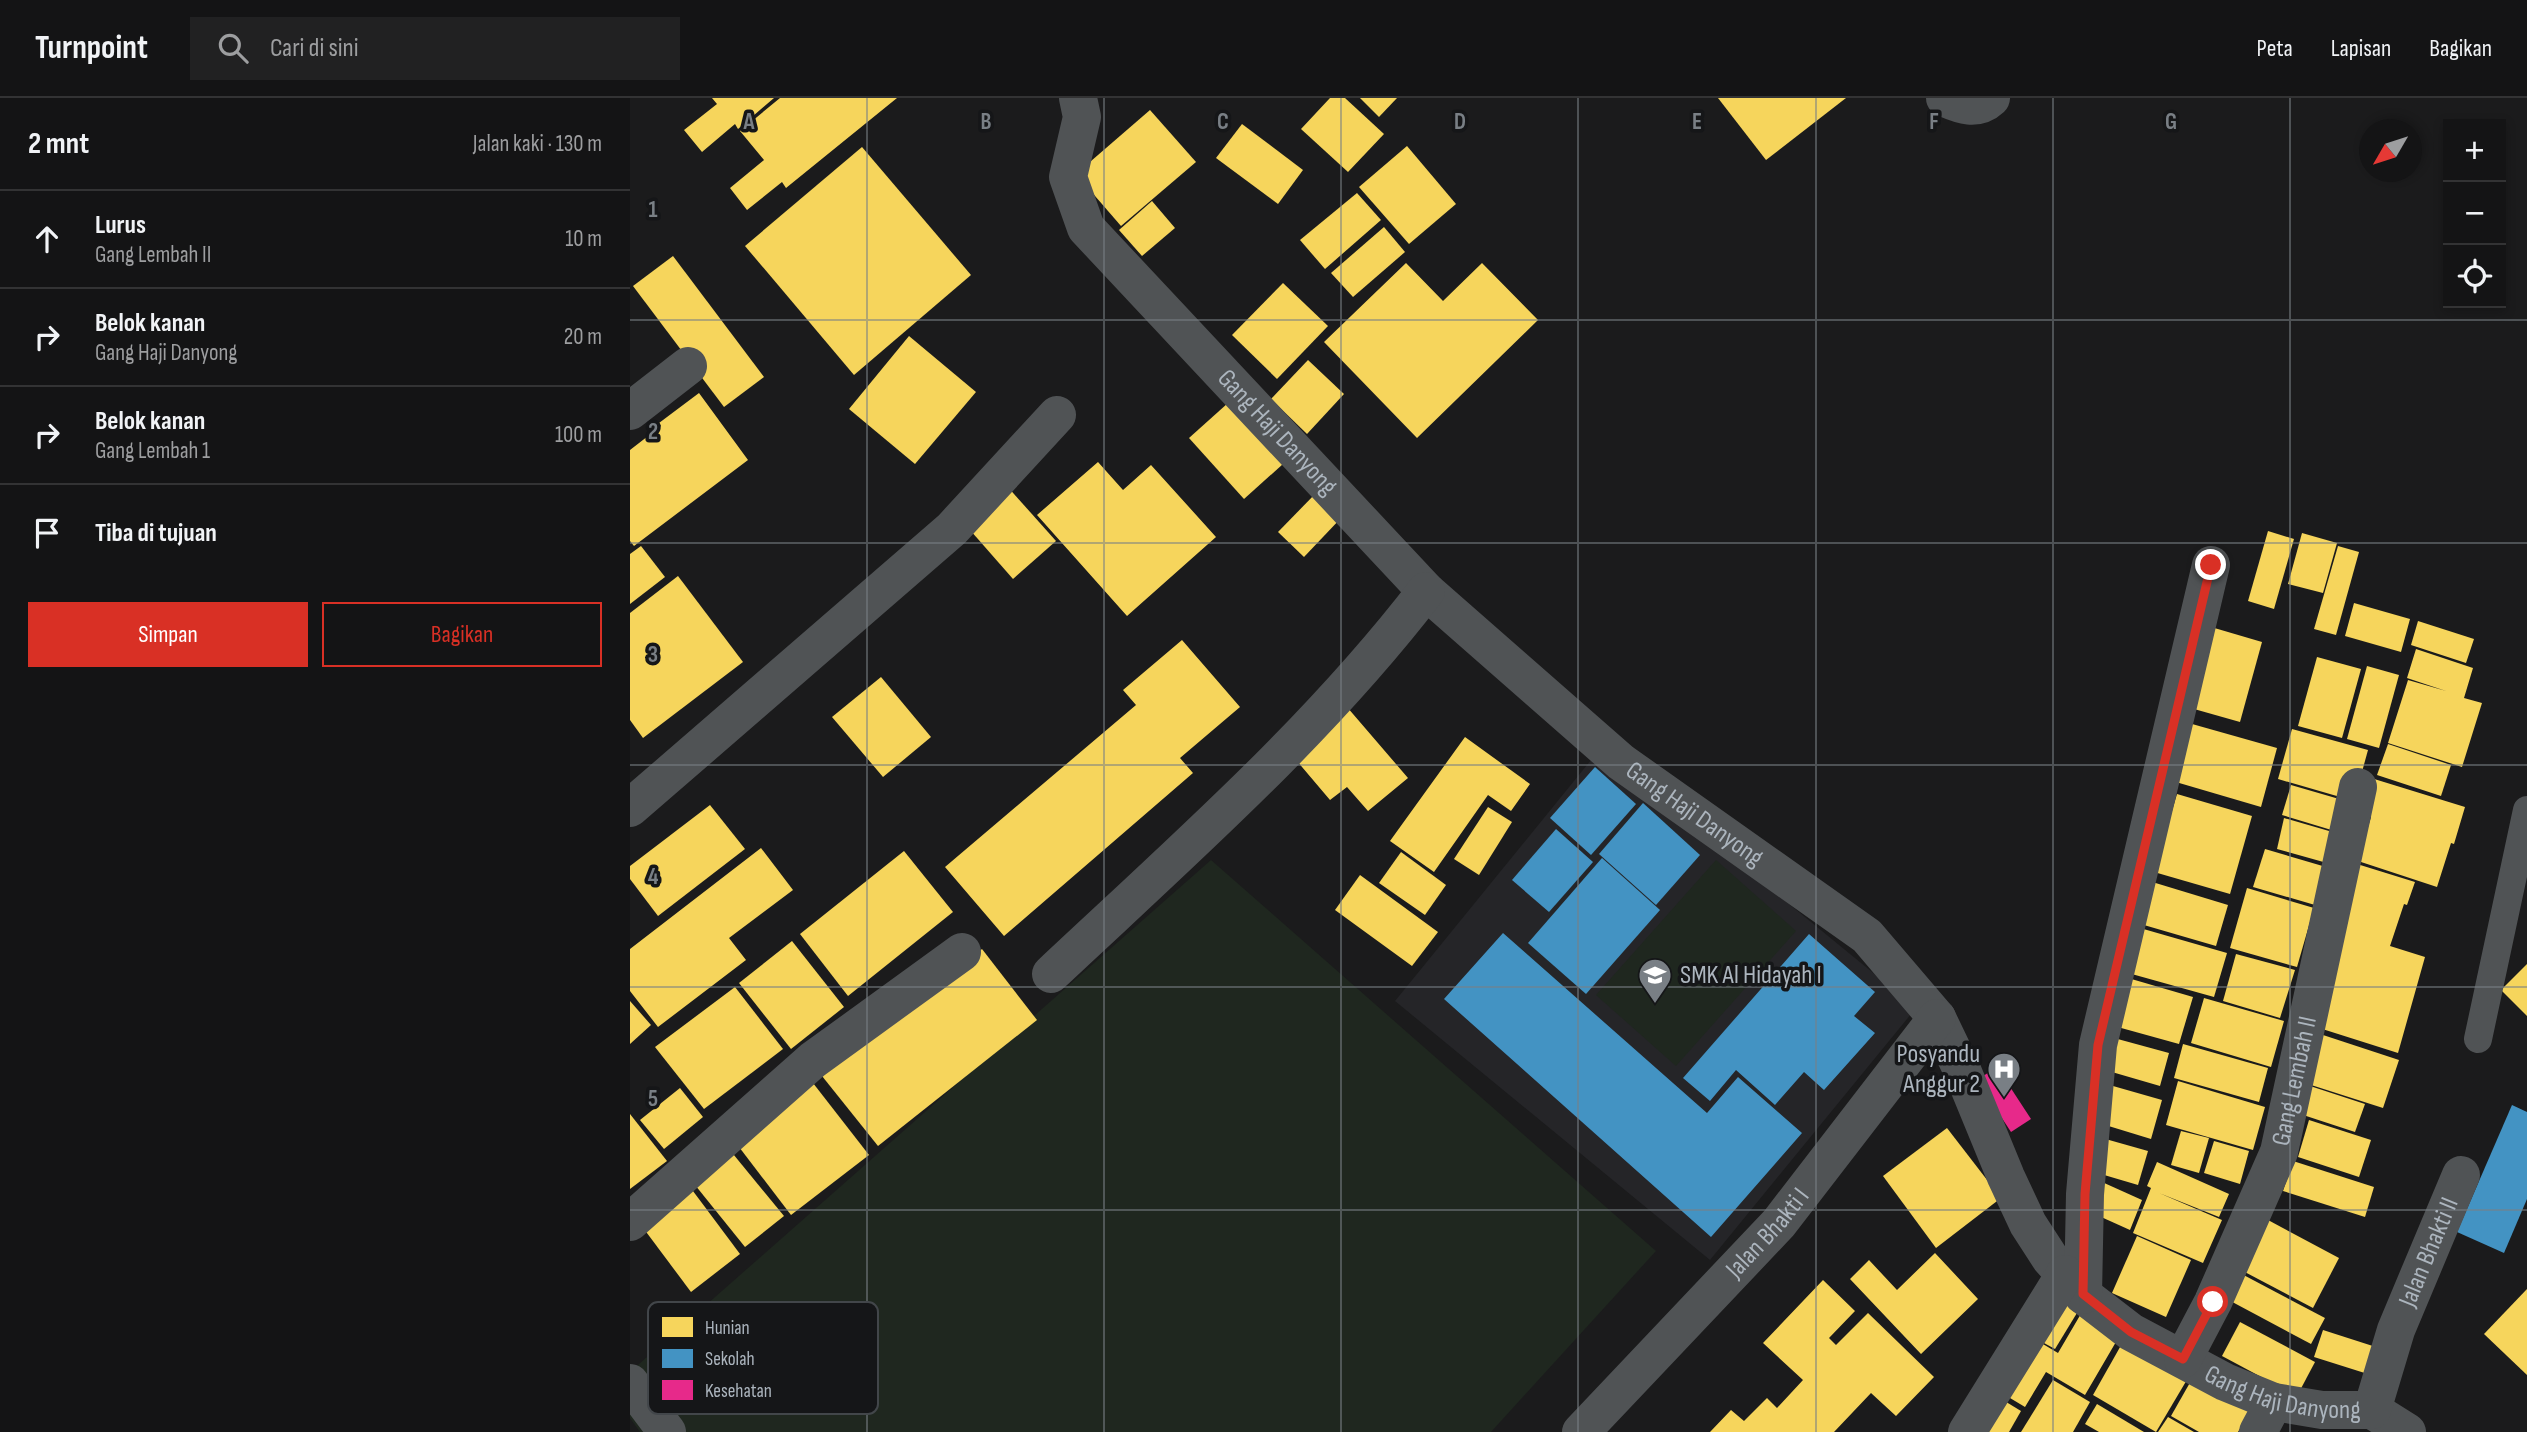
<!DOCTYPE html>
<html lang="id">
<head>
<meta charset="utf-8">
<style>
	:root { --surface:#141415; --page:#212122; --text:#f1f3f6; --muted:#9d9ea0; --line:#333334; --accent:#d93025 }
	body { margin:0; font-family:"Sofia Sans Condensed",sans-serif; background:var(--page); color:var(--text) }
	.controls { position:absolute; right:21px; top:21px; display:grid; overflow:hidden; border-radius:0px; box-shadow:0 4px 10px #0003 }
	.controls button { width:63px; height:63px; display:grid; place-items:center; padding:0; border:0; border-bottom:2px solid var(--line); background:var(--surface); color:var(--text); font:35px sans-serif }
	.compass { position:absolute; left:1729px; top:21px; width:63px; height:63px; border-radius:50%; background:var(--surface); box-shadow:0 4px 10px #0003; rotate:231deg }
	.stop { position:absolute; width:21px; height:21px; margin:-16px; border:5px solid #d93025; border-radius:50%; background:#fff }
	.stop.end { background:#d93025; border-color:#fff; box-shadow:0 2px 7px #0008 }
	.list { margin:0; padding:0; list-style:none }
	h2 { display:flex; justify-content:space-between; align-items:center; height:91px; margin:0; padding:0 28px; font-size:30px }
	h2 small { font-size:23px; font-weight:400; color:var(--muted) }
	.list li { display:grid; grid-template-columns:46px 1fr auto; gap:21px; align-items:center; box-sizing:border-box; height:98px; padding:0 28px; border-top:2px solid var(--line) }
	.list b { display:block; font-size:26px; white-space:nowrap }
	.list p { margin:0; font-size:23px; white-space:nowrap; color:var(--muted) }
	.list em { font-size:23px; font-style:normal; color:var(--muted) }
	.actions { display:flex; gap:14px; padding:21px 28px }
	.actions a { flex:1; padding:16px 0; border:2px solid var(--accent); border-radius:0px; text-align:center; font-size:24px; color:var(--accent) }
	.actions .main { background:var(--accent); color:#fff }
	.icon { flex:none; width:38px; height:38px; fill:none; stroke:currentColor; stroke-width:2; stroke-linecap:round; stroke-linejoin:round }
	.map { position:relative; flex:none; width:1897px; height:1334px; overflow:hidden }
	header { display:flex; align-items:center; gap:42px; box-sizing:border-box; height:98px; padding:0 35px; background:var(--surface); border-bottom:2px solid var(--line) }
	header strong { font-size:33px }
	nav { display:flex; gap:38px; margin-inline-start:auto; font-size:24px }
	.search { width:490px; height:63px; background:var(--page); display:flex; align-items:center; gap:18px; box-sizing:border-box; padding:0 24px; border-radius:0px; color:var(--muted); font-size:26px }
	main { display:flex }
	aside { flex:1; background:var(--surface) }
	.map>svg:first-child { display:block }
	.built { fill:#252528 }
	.green { fill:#1f271f }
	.homes { fill:#f6d55c }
	.schools { fill:#4393c3 }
	.health { fill:#e7298a }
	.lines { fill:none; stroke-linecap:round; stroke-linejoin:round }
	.service { stroke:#505355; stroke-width:28 }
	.minor { stroke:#505355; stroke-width:38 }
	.route { stroke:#d93025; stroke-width:9 }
	.grid { fill:none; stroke:#797f85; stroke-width:2; stroke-opacity:0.55 }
	.labels { text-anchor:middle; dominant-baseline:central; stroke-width:7; stroke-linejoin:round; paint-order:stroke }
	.street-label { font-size:26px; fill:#acb5be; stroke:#151618 }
	.poi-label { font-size:26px; fill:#acb5be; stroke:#151618; text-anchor:start }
	.key { fill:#151618; stroke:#42464a; stroke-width:2 }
	.key-label { font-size:19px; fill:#acb5be }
	.grid-label { font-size:23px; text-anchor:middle; font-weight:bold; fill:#797f85; stroke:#151618; stroke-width:7; stroke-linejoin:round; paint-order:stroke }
</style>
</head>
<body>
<header>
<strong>Turnpoint</strong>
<div class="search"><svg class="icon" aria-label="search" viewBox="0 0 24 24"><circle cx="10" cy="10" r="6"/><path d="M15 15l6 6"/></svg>Cari di sini</div>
<nav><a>Peta</a><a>Lapisan</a><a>Bagikan</a></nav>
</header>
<main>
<aside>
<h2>2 mnt<small>Jalan kaki · 130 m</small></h2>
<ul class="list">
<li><svg class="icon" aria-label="ahead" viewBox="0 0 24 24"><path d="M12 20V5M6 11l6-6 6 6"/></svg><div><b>Lurus</b><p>Gang Lembah II</p></div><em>10 m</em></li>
<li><svg class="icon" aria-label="right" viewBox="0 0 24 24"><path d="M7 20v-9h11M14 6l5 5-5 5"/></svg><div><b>Belok kanan</b><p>Gang Haji Danyong</p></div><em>20 m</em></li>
<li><svg class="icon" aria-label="right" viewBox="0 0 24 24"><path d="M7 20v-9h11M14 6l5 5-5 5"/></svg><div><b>Belok kanan</b><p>Gang Lembah 1</p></div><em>100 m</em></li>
<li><svg class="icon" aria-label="arrive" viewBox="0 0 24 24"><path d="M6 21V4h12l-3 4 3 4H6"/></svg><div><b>Tiba di tujuan</b></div></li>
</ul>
<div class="actions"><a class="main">Simpan</a><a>Bagikan</a></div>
</aside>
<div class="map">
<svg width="1897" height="1334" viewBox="0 0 1897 1334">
	<rect width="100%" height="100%" fill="#1b1b1c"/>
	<path class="built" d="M970,651L1286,910L1080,1162L765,903Z"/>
	<g class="green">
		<path d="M581,762L1026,1153L861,1334H10L0,1320V1274Z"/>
		<path d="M1086,762L1166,833L1046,968L966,897Z"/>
	</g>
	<g class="homes">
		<path d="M82,0H144L108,31L105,26L72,54L54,32L87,6Z"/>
		<path d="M150,0H267L156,90L152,84L117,112L100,90L134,62L110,33Z"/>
		<path d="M700,0H715L754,36L718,74L671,31Z"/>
		<path d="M730,0H767L749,19Z"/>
		<path d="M1088,0H1216L1136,62Z"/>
		<path d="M520,12L566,64L491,128L446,76Z"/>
		<path d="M612,26L673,72L648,106L586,60Z"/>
		<path d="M777,48L826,106L779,146L729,89Z"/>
		<path d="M232,49L341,177L224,277L115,148Z"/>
		<path d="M727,95L751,122L695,171L670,142Z"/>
		<path d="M522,103L545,130L512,158L489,132Z"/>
		<path d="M754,129L775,154L723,199L701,175Z"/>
		<path d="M43,158L134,279L94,309L3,188Z"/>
		<path d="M776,165L813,203L852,165L908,222L787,340L694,244Z"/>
		<path d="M653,185L698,228L647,281L602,237Z"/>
		<path d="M279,238L346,294L285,366L219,311Z"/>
		<path d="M678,262L714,296L677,336L641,301Z"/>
		<path d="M69,295L118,362L4,448L0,443V352L31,328L29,325Z"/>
		<path d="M598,305L653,366L614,401L559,340Z"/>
		<path d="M468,364L493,392L521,367L586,439L497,518L407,417Z"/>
		<path d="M376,387L426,443L383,481L333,424Z"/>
		<path d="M687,394L712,419L674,459L648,434Z"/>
		<path d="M1638,433L1664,441L1644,511L1618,503Z"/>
		<path d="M1672,435L1707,445L1693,495L1658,486Z"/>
		<path d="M11,448L35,479L0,506V456Z"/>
		<path d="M1708,448L1729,454L1706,537L1684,531Z"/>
		<path d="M48,478L113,564L13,640L0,622V515Z"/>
		<path d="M1724,505L1780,521L1771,554L1715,538Z"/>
		<path d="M1788,523L1844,541L1836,565L1781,547Z"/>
		<path d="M1581,529L1632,544L1610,624L1557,609Z"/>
		<path d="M552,542L610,609L550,660L563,675L374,838L315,769L506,607L493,592Z"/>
		<path d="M1786,551L1843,570L1834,600L1852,605L1832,669L1758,645L1778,582L1816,593L1777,580Z"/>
		<path d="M1687,559L1731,571L1712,640L1668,628Z"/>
		<path d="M1737,568L1769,577L1749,650L1717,641Z"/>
		<path d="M251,579L301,639L253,679L202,619Z"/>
		<path d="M717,609L778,680L738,713L717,689L700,702L661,656Z"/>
		<path d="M1555,624L1647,650L1631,709L1539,682Z"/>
		<path d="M1662,631L1738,652L1724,703L1648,681Z"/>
		<path d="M835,639L900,686L881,713L858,697L804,774L760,743Z"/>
		<path d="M1758,646L1821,667L1811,698L1747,677Z"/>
		<path d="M1741,680L1835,709L1824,746L1821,745L1807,789L1728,763L1741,719L1730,715Z"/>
		<path d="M1661,687L1716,703L1708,734L1652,717Z"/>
		<path d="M1547,696L1622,718L1600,796L1524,774Z"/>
		<path d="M80,707L115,751L28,818L0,781V768Z"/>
		<path d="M858,709L882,724L849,777L824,761Z"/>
		<path d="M1654,720L1706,735L1697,765L1647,751Z"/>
		<path d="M131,750L163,792L99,840L116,862L28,929L0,893V851Z"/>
		<path d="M1635,751L1696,769L1685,807L1623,789Z"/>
		<path d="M274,753L323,814L218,898L170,836Z"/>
		<path d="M771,754L816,787L795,817L749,785Z"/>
		<path d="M1727,766L1785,784L1777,807L1774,806L1760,848L1795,859L1768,955L1686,929Z"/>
		<path d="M730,777L808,834L782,868L705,812Z"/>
		<path d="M1519,783L1598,807L1586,848L1507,825Z"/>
		<path d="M1617,790L1684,810L1667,869L1600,850Z"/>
		<path d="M1503,828L1597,855L1584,899L1491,873Z"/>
		<path d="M162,843L214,909L161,951L109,885Z"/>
		<path d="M352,851L407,922L248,1048L192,978Z"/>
		<path d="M1606,856L1665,872L1650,920L1593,903Z"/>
		<path d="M1897,866V918L1871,892Z"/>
		<path d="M1498,880L1563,899L1549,946L1484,928Z"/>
		<path d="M105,889L153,951L74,1011L25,949Z"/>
		<path d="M1574,900L1654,923L1641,969L1561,945Z"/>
		<path d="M0,903L21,927L0,946Z"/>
		<path d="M1693,937L1769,962L1753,1010L1678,986Z"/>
		<path d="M1484,940L1539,955L1530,988L1475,972Z"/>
		<path d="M1553,946L1638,970L1629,1004L1544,980Z"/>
		<path d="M1548,983L1635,1009L1623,1052L1536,1027Z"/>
		<path d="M183,985L239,1057L161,1117L106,1045Z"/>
		<path d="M1674,986L1735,1006L1725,1034L1664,1014Z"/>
		<path d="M1483,988L1532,1002L1521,1041L1472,1026Z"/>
		<path d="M50,990L73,1019L34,1051L10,1022Z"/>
		<path d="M0,1016L37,1063L0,1091Z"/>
		<path d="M1679,1022L1741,1042L1729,1079L1668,1059Z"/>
		<path d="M1317,1030L1371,1100L1306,1150L1253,1078Z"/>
		<path d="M1551,1033L1579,1040L1569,1075L1541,1067Z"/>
		<path d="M1472,1040L1518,1053L1508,1087L1464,1074Z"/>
		<path d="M1584,1043L1619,1053L1610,1086L1574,1075Z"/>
		<path d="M99,1051L154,1118L115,1149L61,1082Z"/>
		<path d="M1663,1063L1744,1089L1735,1119L1653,1093Z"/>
		<path d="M1527,1064L1599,1096L1589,1119L1529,1095L1592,1122L1573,1165L1503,1135L1521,1090L1517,1088Z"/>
		<path d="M1472,1084L1512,1102L1500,1132L1460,1114Z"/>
		<path d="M57,1085L110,1156L61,1194L8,1123Z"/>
		<path d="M1638,1122L1709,1160L1683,1210L1611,1172Z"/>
		<path d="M1507,1138L1561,1162L1536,1219L1482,1195Z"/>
		<path d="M1305,1155L1348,1201L1291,1256L1220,1181L1239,1162L1267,1192Z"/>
		<path d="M1606,1173L1695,1220L1681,1246L1593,1199Z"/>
		<path d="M1193,1182L1225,1213L1199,1240L1206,1247L1238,1215L1304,1279L1266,1318L1241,1295L1204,1334H1080L1101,1312L1114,1323L1137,1300L1147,1310L1173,1282L1133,1245Z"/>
		<path d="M1897,1191V1277L1854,1236Z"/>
		<path d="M1426,1195L1450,1210L1425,1251L1401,1238Z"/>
		<path d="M1452,1214L1490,1237L1455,1297L1416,1274L1395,1309L1365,1291L1398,1237L1428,1255Z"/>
		<path d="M1610,1224L1685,1264L1667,1298L1592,1258Z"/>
		<path d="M1693,1232L1749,1250L1741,1277L1684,1259Z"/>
		<path d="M1494,1242L1558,1280L1526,1334L1463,1297Z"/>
		<path d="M1566,1274L1623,1308L1608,1334H1569L1541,1318Z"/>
		<path d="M1423,1282L1460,1304L1443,1334H1391Z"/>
		<path d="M1363,1296L1391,1313L1379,1334H1339Z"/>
		<path d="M1467,1306L1514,1334H1469L1455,1326Z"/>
		<path d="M1538,1319L1564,1334H1528Z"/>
	</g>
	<g class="schools">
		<path d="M965,669L1006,706L961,757L920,720Z"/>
		<path d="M1013,705L1070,757L1026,807L969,756Z"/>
		<path d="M926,731L963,764L919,814L882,782Z"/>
		<path d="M972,760L1030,812L956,896L898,845Z"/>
		<path d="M873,835L1077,1015L1108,979L1172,1035L1081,1139L814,901Z"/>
		<path d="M1179,836L1245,894L1224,918L1245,935L1194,992L1174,974L1145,1007L1106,972L1080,1003L1053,980Z"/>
		<path d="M1882,1007L1897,1014V1101L1874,1155L1827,1134Z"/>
	</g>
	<path class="health" d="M1367,969L1401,1021L1381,1034L1347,982Z"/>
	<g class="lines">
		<path class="service" d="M1848,941L1897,712"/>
		<g class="minor">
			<path id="s1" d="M448,0L452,19L438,79L456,130L796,493L991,664L1237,838L1307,920L1332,972L1376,1079L1398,1126L1420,1160L1453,1197L1501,1234L1595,1284L1644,1304L1692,1312H1742L1777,1334"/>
			<path d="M1315,0C1331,7 1347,13 1361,0"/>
			<path d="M0,313L58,268"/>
			<path d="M0,710L322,431L427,317"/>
			<path d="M421,876C551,754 687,635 796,493"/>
			<path d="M0,1124L183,962L332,854"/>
			<path d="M1453,1197L1455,1096L1468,947L1581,467"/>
			<path id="s2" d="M1553,1261L1583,1204L1649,1054L1728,689"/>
			<path d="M0,1285L37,1334"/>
			<path id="s3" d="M1742,1312L1766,1232L1831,1077"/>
			<path id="s4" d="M951,1334L1149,1125L1307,920"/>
			<path d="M1337,1334L1435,1176"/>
			<path d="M1628,1334L1644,1304"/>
		</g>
	</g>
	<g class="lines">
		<path class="route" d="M1581,467L1468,947L1455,1096L1453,1196L1501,1234L1553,1261L1583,1204"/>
	</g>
	<path class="grid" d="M237,0V1334M474,0V1334M711,0V1334M948,0V1334M1186,0V1334M1423,0V1334M1660,0V1334M0,222H1897M0,445H1897M0,667H1897M0,889H1897M0,1112H1897"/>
	<defs>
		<symbol id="school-pin" viewBox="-11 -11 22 30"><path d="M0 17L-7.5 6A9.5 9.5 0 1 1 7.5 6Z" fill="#797f85" stroke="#151618"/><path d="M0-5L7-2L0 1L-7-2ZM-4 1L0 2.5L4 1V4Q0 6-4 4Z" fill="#fff"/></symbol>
		<symbol id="hospital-pin" viewBox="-11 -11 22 30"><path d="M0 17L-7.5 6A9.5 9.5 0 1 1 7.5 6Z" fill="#797f85" stroke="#151618"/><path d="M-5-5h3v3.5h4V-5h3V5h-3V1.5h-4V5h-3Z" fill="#fff"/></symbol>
	</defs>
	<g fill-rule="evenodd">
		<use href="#school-pin" x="1006" y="858" width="38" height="52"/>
		<use href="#hospital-pin" x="1355" y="952" width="38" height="52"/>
	</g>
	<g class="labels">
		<g class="street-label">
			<text stroke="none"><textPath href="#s1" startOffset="415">Gang Haji Danyong</textPath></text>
			<text stroke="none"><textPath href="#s1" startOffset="982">Gang Haji Danyong</textPath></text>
			<text stroke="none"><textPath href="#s2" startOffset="301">Gang Lembah II</textPath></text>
			<text stroke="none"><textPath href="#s4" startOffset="273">Jalan Bhakti I</textPath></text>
			<text stroke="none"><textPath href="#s3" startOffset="168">Jalan Bhakti II</textPath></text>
			<text stroke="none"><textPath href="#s1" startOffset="1843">Gang Haji Danyong</textPath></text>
		</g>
		<g class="poi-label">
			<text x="1050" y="877">SMK Al Hidayah I</text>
			<text x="1350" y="956" text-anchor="end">Posyandu<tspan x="1350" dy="30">Anggur 2</tspan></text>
		</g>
	</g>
	<rect x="18" y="1204" width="230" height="112" rx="10" class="key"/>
	<rect x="32" y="1219" width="31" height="20" fill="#f6d55c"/>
	<rect x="32" y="1251" width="31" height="19" fill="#4393c3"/>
	<rect x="32" y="1282" width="31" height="20" fill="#e7298a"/>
	<g class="key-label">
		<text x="75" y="1236">Hunian</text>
		<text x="75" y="1267">Sekolah</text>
		<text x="75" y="1299">Kesehatan</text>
	</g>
	<g class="grid-label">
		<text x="119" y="31">A</text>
		<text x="356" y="31">B</text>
		<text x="593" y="31">C</text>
		<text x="830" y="31">D</text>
		<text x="1067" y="31">E</text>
		<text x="1304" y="31">F</text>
		<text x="1541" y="31">G</text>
		<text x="23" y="119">1</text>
		<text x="23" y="341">2</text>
		<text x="23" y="564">3</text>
		<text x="23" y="786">4</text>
		<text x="23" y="1008">5</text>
	</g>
</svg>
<div class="controls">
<button>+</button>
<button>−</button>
<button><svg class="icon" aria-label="locate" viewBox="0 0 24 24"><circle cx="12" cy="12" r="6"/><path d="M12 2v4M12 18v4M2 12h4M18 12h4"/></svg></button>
</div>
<svg class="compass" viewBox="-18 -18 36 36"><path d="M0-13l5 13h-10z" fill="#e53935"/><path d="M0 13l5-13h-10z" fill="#9d9ea0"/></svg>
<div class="stop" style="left:1583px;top:1204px"></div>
<div class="stop end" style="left:1581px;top:467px"></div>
</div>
</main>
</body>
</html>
